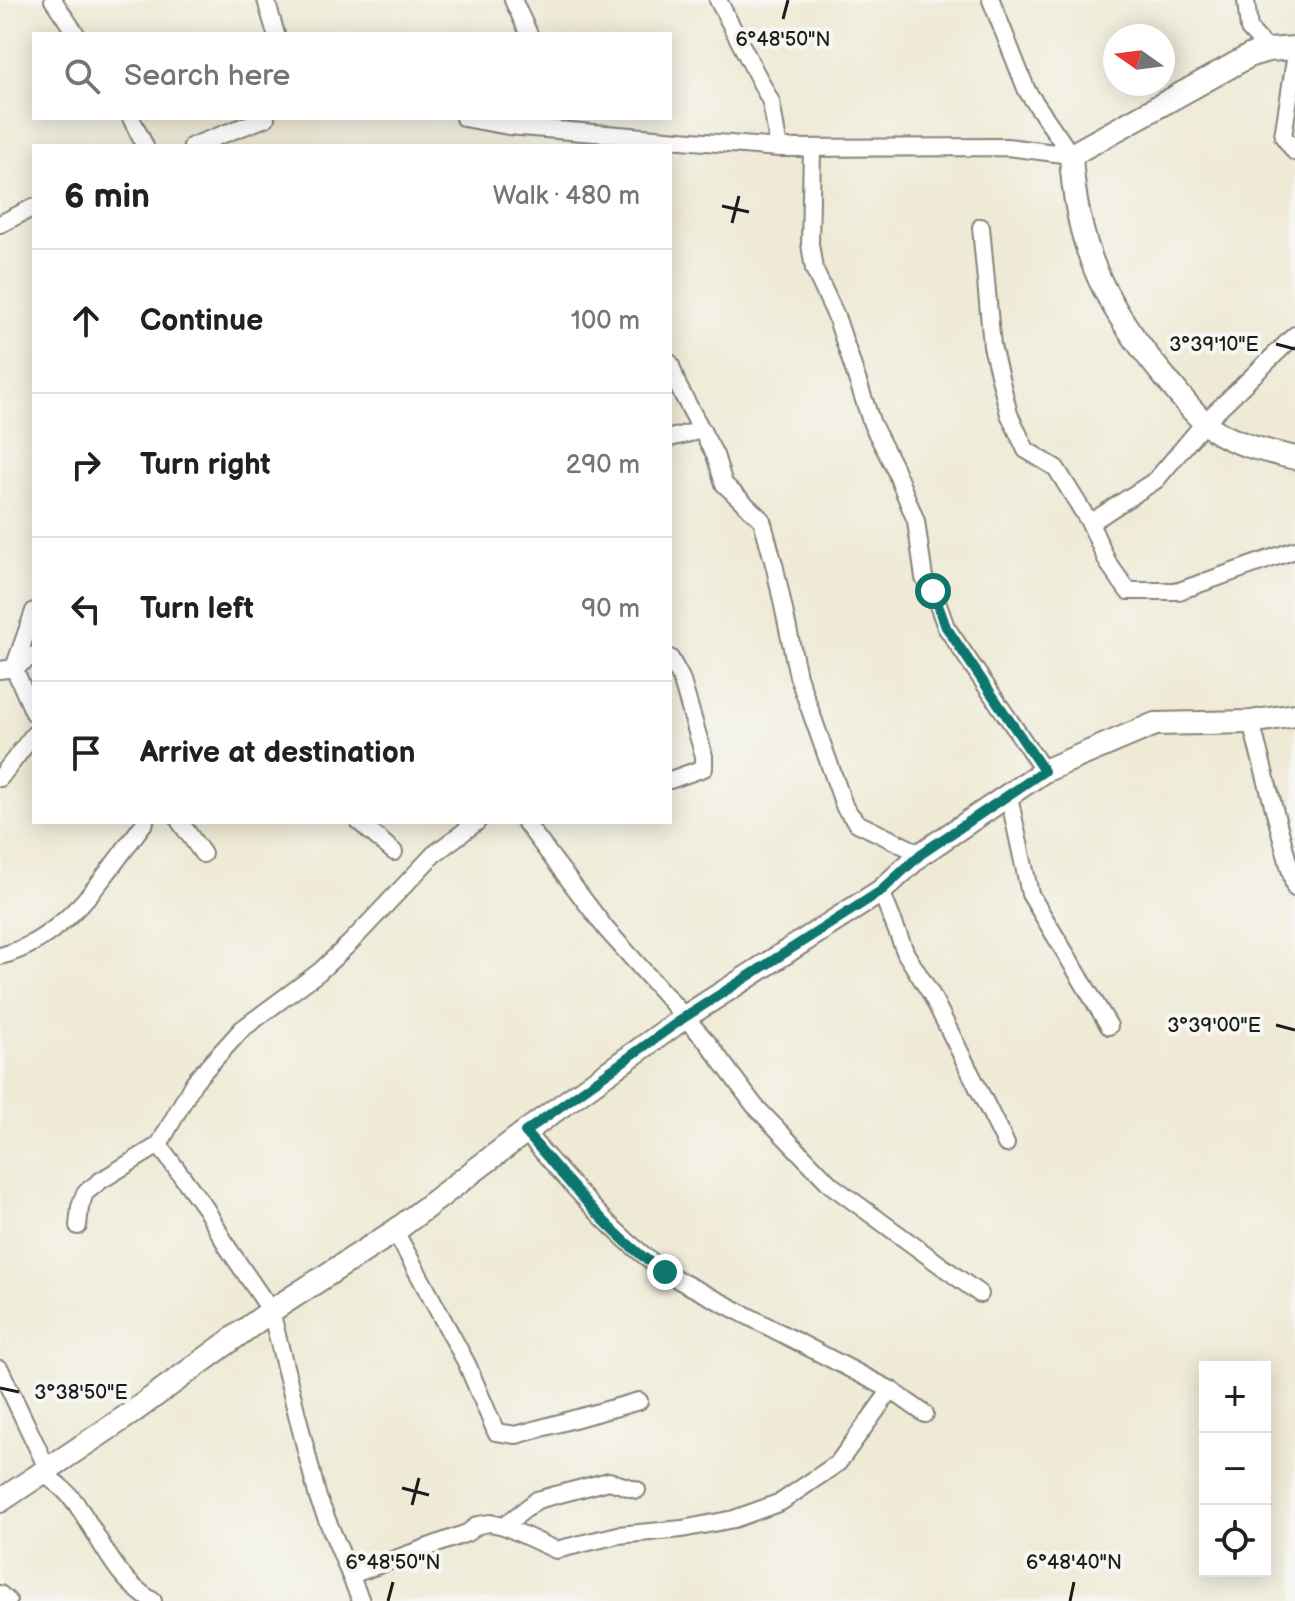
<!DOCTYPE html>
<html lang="en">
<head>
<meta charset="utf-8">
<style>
	:root { --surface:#fff; --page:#f6f6f6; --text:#202124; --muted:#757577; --line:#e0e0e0 }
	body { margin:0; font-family:"Balsamiq Sans",sans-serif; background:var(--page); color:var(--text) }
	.controls { position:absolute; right:24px; bottom:24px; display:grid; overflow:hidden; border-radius:0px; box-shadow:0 4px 20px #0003 }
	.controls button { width:72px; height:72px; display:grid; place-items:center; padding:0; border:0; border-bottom:2px solid var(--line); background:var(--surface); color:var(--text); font:40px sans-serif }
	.compass { position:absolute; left:1103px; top:24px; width:72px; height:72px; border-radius:50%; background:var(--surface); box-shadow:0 4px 20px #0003; rotate:284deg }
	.stop { position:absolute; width:24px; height:24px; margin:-18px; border:6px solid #0f766e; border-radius:50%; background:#fff }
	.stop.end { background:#0f766e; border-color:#fff; box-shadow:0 2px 8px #0008 }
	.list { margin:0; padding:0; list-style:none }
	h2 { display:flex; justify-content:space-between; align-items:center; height:104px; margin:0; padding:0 32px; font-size:34px }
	h2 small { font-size:26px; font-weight:400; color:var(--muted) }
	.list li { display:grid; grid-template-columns:52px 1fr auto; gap:24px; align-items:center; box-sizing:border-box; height:144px; padding:0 32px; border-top:2px solid var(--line) }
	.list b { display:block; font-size:30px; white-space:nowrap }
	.list em { font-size:26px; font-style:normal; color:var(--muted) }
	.icon { flex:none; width:44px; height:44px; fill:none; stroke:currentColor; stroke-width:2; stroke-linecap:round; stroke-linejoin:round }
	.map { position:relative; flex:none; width:1295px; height:1601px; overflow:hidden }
	.search { position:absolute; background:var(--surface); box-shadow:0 4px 20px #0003; left:32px; top:32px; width:640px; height:88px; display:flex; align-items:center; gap:20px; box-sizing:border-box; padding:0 28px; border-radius:0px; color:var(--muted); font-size:30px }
	.panel { position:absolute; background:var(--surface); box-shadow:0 4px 20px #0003; left:32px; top:144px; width:640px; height:680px; border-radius:0px }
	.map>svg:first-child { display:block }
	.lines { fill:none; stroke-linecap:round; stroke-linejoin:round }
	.street-casing { stroke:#868378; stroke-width:20 }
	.secondary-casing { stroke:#868378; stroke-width:26 }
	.street { stroke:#fff; stroke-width:16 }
	.secondary { stroke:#fff; stroke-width:22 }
	.route { stroke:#0f766e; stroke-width:10 }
	.ticks { fill:none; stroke:#1c1c1c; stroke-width:3 }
	.ticks-label { font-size:20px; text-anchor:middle; fill:#1c1c1c; stroke:#f6f6f2; stroke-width:8; stroke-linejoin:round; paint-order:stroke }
</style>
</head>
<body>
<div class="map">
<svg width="1295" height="1601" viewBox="0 0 1295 1601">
	<rect width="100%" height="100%" fill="#f6f6f2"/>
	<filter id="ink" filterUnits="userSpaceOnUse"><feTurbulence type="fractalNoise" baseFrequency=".0125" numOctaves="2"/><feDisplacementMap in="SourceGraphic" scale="16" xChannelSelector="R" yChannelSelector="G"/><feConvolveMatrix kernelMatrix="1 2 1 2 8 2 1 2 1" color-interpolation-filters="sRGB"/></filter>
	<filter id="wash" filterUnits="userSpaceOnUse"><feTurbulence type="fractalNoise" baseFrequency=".006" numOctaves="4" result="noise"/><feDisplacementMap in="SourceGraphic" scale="32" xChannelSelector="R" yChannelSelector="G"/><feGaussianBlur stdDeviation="1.8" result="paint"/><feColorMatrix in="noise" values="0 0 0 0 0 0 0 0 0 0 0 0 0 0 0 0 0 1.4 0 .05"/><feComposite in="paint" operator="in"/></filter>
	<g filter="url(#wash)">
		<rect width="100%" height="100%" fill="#efead5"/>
	</g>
	<g filter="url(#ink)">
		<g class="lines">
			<defs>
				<g id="street">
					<path d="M53,0L76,34"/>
					<path d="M266,0L276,34"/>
					<path d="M513,0L529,34"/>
					<path d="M718,0L771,102L779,148"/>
					<path d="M991,0L1027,91L1071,155"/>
					<path d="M1246,0L1249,29L1268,50"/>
					<path d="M1295,60L1283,136L1295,152"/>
					<path d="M131,118L145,146"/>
					<path d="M464,118L508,126L779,148L1007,147L1071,155"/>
					<path d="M192,146L266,118"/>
					<path d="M812,149L810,244L814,269L836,316L872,424L894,467L916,521L924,578L933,591L946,627L1044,771"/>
					<path d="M0,224L34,207"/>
					<path d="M981,227L992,346L1009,414L1026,450L1056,468L1090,523L1108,563L1128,591H1179L1295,550"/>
					<path d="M670,363L678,386L715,455L724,484L762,520L775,568L798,676L845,808L857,823L921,854"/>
					<path d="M670,438L702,430"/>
					<path d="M1090,523L1156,480L1205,422L1295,335"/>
					<path d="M34,611L14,668L34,655"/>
					<path d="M670,658L681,678L704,756V768L670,780"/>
					<path d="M0,670L14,668L34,713"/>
					<path d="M1251,722L1295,888"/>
					<path d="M0,778L34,734"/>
					<path d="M1009,797L1030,894L1109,1026"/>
					<path d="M180,822L203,854"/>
					<path d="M359,822L394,852"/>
					<path d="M525,822L606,929L708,1043L754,1105L831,1185L980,1294"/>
					<path d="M881,891L906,954L931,994L1006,1144"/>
					<path d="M0,956C66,940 106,873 145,822"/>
					<path d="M525,1132C573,1185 618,1243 680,1281L891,1390L925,1414"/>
					<path d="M159,1145L206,1209L228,1248L271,1311L318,1498L361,1601"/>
					<path d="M78,1226L80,1207L85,1193L100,1181L159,1145L194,1082L242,1029L319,972L349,944L434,854L477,822"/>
					<path d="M395,1231L467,1364L496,1432L516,1435L639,1401"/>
					<path d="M0,1369L48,1470"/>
					<path d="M43,1473C56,1483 70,1493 79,1508C102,1541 115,1579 153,1601"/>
					<path d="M504,1526L537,1500L609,1481L637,1490"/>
					<path d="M351,1575L467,1533L478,1525L490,1523L504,1526L556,1550L618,1535L682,1529L734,1519L781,1502L838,1463L891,1390"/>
					<path d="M0,1594L8,1601"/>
				</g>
				<g id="secondary">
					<path d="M1295,48L1268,50L1251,55L1071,155C1076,251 1107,309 1168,381C1183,399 1199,421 1219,433C1241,446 1271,452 1295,458"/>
					<path d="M0,1501L127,1416L271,1311L395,1231L525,1132L685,1017L881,891L921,854L1044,771L1155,724L1251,722L1295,715"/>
				</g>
			</defs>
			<use href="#street" class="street-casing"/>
			<use href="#secondary" class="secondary-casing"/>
			<use href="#street" class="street"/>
			<use href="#secondary" class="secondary"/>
		</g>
	</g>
	<g class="lines" filter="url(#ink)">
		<path class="route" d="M665,1272C614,1241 566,1177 525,1132L685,1017L881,891L921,854L1044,771L946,627L933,591"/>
	</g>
	<path class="ticks" d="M783,19L788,0M722,206L749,212M732,223L739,196M1276,344L1295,349M1276,1025L1295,1030M0,1388L19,1392M402,1488L429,1495M412,1505L419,1478M388,1601L393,1582M1070,1601L1074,1582"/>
	<g class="ticks-label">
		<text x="783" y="46">6°48'50"N</text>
		<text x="1214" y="351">3°39'10"E</text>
		<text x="1214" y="1032">3°39'00"E</text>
		<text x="81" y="1399">3°38'50"E</text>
		<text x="393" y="1569">6°48'50"N</text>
		<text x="1074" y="1569">6°48'40"N</text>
	</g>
</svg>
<div class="controls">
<button>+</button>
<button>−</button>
<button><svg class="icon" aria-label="locate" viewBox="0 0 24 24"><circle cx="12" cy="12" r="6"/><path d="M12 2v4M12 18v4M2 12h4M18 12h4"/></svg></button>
</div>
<svg class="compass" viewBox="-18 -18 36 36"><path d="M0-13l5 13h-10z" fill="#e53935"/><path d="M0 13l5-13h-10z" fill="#757577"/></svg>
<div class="stop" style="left:933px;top:591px"></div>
<div class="stop end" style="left:665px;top:1272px"></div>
<div class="search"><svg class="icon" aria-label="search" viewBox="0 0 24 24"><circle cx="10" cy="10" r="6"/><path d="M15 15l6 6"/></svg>Search here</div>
<section class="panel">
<h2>6 min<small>Walk · 480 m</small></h2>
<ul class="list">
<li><svg class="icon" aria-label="ahead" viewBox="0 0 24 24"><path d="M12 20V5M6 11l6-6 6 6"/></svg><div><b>Continue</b></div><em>100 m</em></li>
<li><svg class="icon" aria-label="right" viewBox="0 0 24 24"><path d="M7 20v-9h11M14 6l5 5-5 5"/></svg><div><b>Turn right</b></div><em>290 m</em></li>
<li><svg class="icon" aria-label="left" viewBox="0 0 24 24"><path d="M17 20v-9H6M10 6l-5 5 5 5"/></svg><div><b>Turn left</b></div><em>90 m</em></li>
<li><svg class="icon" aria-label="arrive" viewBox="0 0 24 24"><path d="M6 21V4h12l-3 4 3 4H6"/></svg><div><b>Arrive at destination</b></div></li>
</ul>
</section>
</div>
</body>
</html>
